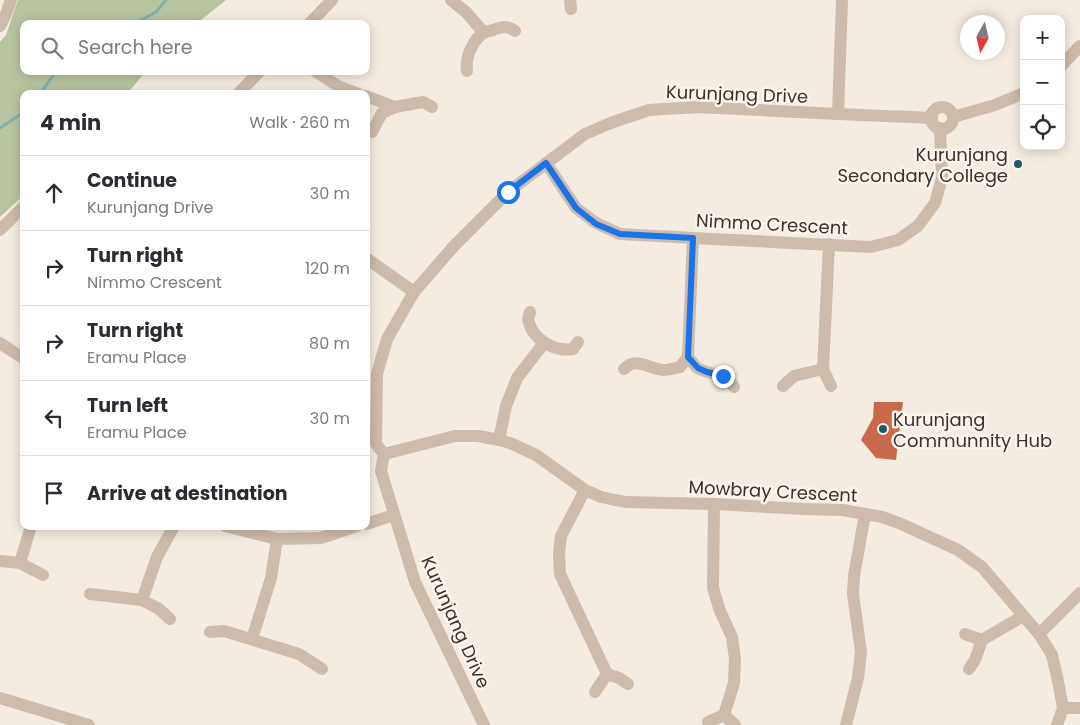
<!DOCTYPE html>
<html lang="en">
<head>
<meta charset="utf-8">
<style>
	:root { --surface:#fff; --page:#f7f7f7; --text:#2b2b33; --muted:#7c7c81; --line:#e1e1e2 }
	body { margin:0; font-family:Poppins,sans-serif; background:var(--page); color:var(--text) }
	.controls { position:absolute; right:15px; top:15px; display:grid; overflow:hidden; border-radius:10px; box-shadow:0 2px 12px #0003 }
	.controls button { width:45px; height:45px; display:grid; place-items:center; padding:0; border:0; border-bottom:1px solid var(--line); background:var(--surface); color:var(--text); font:25px sans-serif }
	.compass { position:absolute; left:960px; top:15px; width:45px; height:45px; border-radius:50%; background:var(--surface); box-shadow:0 2px 12px #0003; rotate:188deg }
	.stop { position:absolute; width:15px; height:15px; margin:-11px; border:4px solid #1a73e8; border-radius:50%; background:#fff }
	.stop.end { background:#1a73e8; border-color:#fff; box-shadow:0 1px 5px #0008 }
	.list { margin:0; padding:0; list-style:none }
	h2 { display:flex; justify-content:space-between; align-items:center; height:65px; margin:0; padding:0 20px; font-size:21px }
	h2 small { font-size:16px; font-weight:400; color:var(--muted) }
	.list li { display:grid; grid-template-columns:32px 1fr auto; gap:15px; align-items:center; box-sizing:border-box; height:75px; padding:0 20px; border-top:1px solid var(--line) }
	.list b { display:block; font-size:19px; white-space:nowrap }
	.list p { margin:0; font-size:16px; white-space:nowrap; color:var(--muted) }
	.list em { font-size:16px; font-style:normal; color:var(--muted) }
	.icon { flex:none; width:28px; height:28px; fill:none; stroke:currentColor; stroke-width:2; stroke-linecap:round; stroke-linejoin:round }
	.map { position:relative; flex:none; width:1080px; height:725px; overflow:hidden }
	.search { position:absolute; background:var(--surface); box-shadow:0 2px 12px #0003; left:20px; top:20px; width:350px; height:55px; display:flex; align-items:center; gap:12px; box-sizing:border-box; padding:0 18px; border-radius:10px; color:var(--muted); font-size:19px }
	.panel { position:absolute; background:var(--surface); box-shadow:0 2px 12px #0003; left:20px; top:90px; width:350px; height:440px; border-radius:10px }
	.map>svg:first-child { display:block }
	.green { fill:#b8c4a0 }
	.lines { fill:none; stroke-linecap:round; stroke-linejoin:round }
	.stream { stroke:#7fb0b2; stroke-width:3 }
	.building { fill:#c8694b }
	.minor { stroke:#cdbbac; stroke-width:12 }
	.route { stroke:#1a73e8; stroke-width:6 }
	.poi-dot { fill:#1f5a5e; stroke:#fbf5ee; stroke-width:2 }
	.labels { text-anchor:middle; dominant-baseline:central; stroke-width:5; stroke-linejoin:round; paint-order:stroke }
	.street-label { font-size:18px; fill:#3b302b; stroke:#fbf5ee }
	.poi-label { font-size:18px; fill:#3b302b; stroke:#fbf5ee; text-anchor:end }
</style>
</head>
<body>
<div class="map">
<svg width="1080" height="725" viewBox="0 0 1080 725">
	<rect width="100%" height="100%" fill="#f4ebe1"/>
	<path class="green" d="M18,0H226L196,24H24V71H146L127,94H24V195L0,217V42L6,35Z"/>
	<g class="lines">
		<g class="stream">
			<path d="M134,24L156,12L166,0"/>
			<path d="M40,94L56,71"/>
			<path d="M0,128L24,112"/>
		</g>
	</g>
	<path class="building" d="M874,402H903L896,460L876,458L861,440L873,418Z"/>
	<g class="lines">
		<g class="minor">
			<path d="M451,0L466,12L484,33"/>
			<path d="M570,0L571,9"/>
			<path d="M309,24L332,0"/>
			<path d="M0,26L6,14L11,0"/>
			<path d="M1061,66L1080,46"/>
			<path d="M315,71L338,86L359,94"/>
			<path d="M467,71C465,57 473,39 485,32C488,31 490,31 493,30C502,27 507,25 515,31"/>
			<path d="M238,94L260,71"/>
			<path d="M366,96L395,107"/>
			<circle cx="942" cy="118" r="11"/>
			<path d="M838,114L842,0"/>
			<path d="M953,117L995,105L1024,93"/>
			<path d="M372,132L382,113L395,107L423,102L432,107"/>
			<path d="M546,163L576,208L596,223L620,234L693,238L871,247L898,240L918,226L935,203L942,178L940,128"/>
			<path d="M0,230L24,206"/>
			<path d="M366,258L414,292"/>
			<path d="M530,312L528,319C529,322 530,327 532,330C540,343 558,352 573,349L578,342"/>
			<path d="M0,343L24,359"/>
			<path d="M688,357L697,368L707,372L720,375L727,378L734,387"/>
			<path d="M624,369C637,356 648,369 663,370C669,370 675,368 680,367L688,357L693,238"/>
			<path d="M823,369L831,386"/>
			<path d="M783,386L794,376L823,369L829,244"/>
			<path d="M499,440L506,406L517,378L544,343"/>
			<path d="M384,454L455,436H478L499,440L510,443L536,455L585,490L601,497L625,502L714,504L803,509L843,510L882,517L899,523L958,550L982,567L1039,634L1052,655L1058,681L1063,708L1057,725"/>
			<path d="M585,490L561,536L559,554L560,574L607,674"/>
			<path d="M714,504L713,588L720,611L732,637L735,659L734,683L724,715"/>
			<path d="M366,524L394,515"/>
			<path d="M225,526L277,539L321,538L357,526"/>
			<path d="M0,561L20,563L43,575"/>
			<path d="M20,563L31,526"/>
			<path d="M90,594L142,600L159,609L170,619"/>
			<path d="M142,600L157,557L174,526"/>
			<path d="M210,632L224,631L299,654L322,669"/>
			<path d="M965,634L982,640L975,660L969,669"/>
			<path d="M1039,634L1080,593"/>
			<path d="M252,639L271,578L277,539"/>
			<path d="M982,640L1023,616"/>
			<path d="M595,692L607,674L619,678L628,684"/>
			<path d="M0,698L89,725"/>
			<path d="M1063,708H1080"/>
			<path d="M708,722L724,715L735,725"/>
			<path d="M484,725L415,582L381,471L384,454L376,444L377,374L387,339L414,292L454,246L508,192L585,134L613,122L649,110L698,107L838,114L932,118"/>
			<path d="M846,725L858,678L861,652L853,594L854,576L865,514"/>
		</g>
	</g>
	<g class="lines">
		<path class="route" d="M508,192L546,163L576,208L596,224L620,234L693,238L688,357L698,368L707,372L723,376"/>
	</g>
	<g class="poi-dot">
		<circle cx="1018" cy="164" r="5"/>
		<circle cx="883" cy="429" r="5"/>
	</g>
	<g class="labels">
		<g class="street-label">
			<text transform="translate(737 94) rotate(2)">Kurunjang Drive</text>
			<text transform="translate(772 224) rotate(3)">Nimmo Crescent</text>
			<text transform="translate(773 491) rotate(3)">Mowbray Crescent</text>
			<text transform="translate(456 622) rotate(66)">Kurunjang Drive</text>
		</g>
		<g class="poi-label">
			<text x="1008" y="154">Kurunjang<tspan x="1008" dy="21">Secondary College</tspan></text>
			<text x="893" y="419" text-anchor="start">Kurunjang<tspan x="893" dy="21">Communnity Hub</tspan></text>
		</g>
	</g>
</svg>
<div class="controls">
<button>+</button>
<button>−</button>
<button><svg class="icon" aria-label="locate" viewBox="0 0 24 24"><circle cx="12" cy="12" r="6"/><path d="M12 2v4M12 18v4M2 12h4M18 12h4"/></svg></button>
</div>
<svg class="compass" viewBox="-18 -18 36 36"><path d="M0-13l5 13h-10z" fill="#e53935"/><path d="M0 13l5-13h-10z" fill="#7c7c81"/></svg>
<div class="stop" style="left:508px;top:192px"></div>
<div class="stop end" style="left:723px;top:376px"></div>
<div class="search"><svg class="icon" aria-label="search" viewBox="0 0 24 24"><circle cx="10" cy="10" r="6"/><path d="M15 15l6 6"/></svg>Search here</div>
<section class="panel">
<h2>4 min<small>Walk · 260 m</small></h2>
<ul class="list">
<li><svg class="icon" aria-label="ahead" viewBox="0 0 24 24"><path d="M12 20V5M6 11l6-6 6 6"/></svg><div><b>Continue</b><p>Kurunjang Drive</p></div><em>30 m</em></li>
<li><svg class="icon" aria-label="right" viewBox="0 0 24 24"><path d="M7 20v-9h11M14 6l5 5-5 5"/></svg><div><b>Turn right</b><p>Nimmo Crescent</p></div><em>120 m</em></li>
<li><svg class="icon" aria-label="right" viewBox="0 0 24 24"><path d="M7 20v-9h11M14 6l5 5-5 5"/></svg><div><b>Turn right</b><p>Eramu Place</p></div><em>80 m</em></li>
<li><svg class="icon" aria-label="left" viewBox="0 0 24 24"><path d="M17 20v-9H6M10 6l-5 5 5 5"/></svg><div><b>Turn left</b><p>Eramu Place</p></div><em>30 m</em></li>
<li><svg class="icon" aria-label="arrive" viewBox="0 0 24 24"><path d="M6 21V4h12l-3 4 3 4H6"/></svg><div><b>Arrive at destination</b></div></li>
</ul>
</section>
</div>
</body>
</html>
